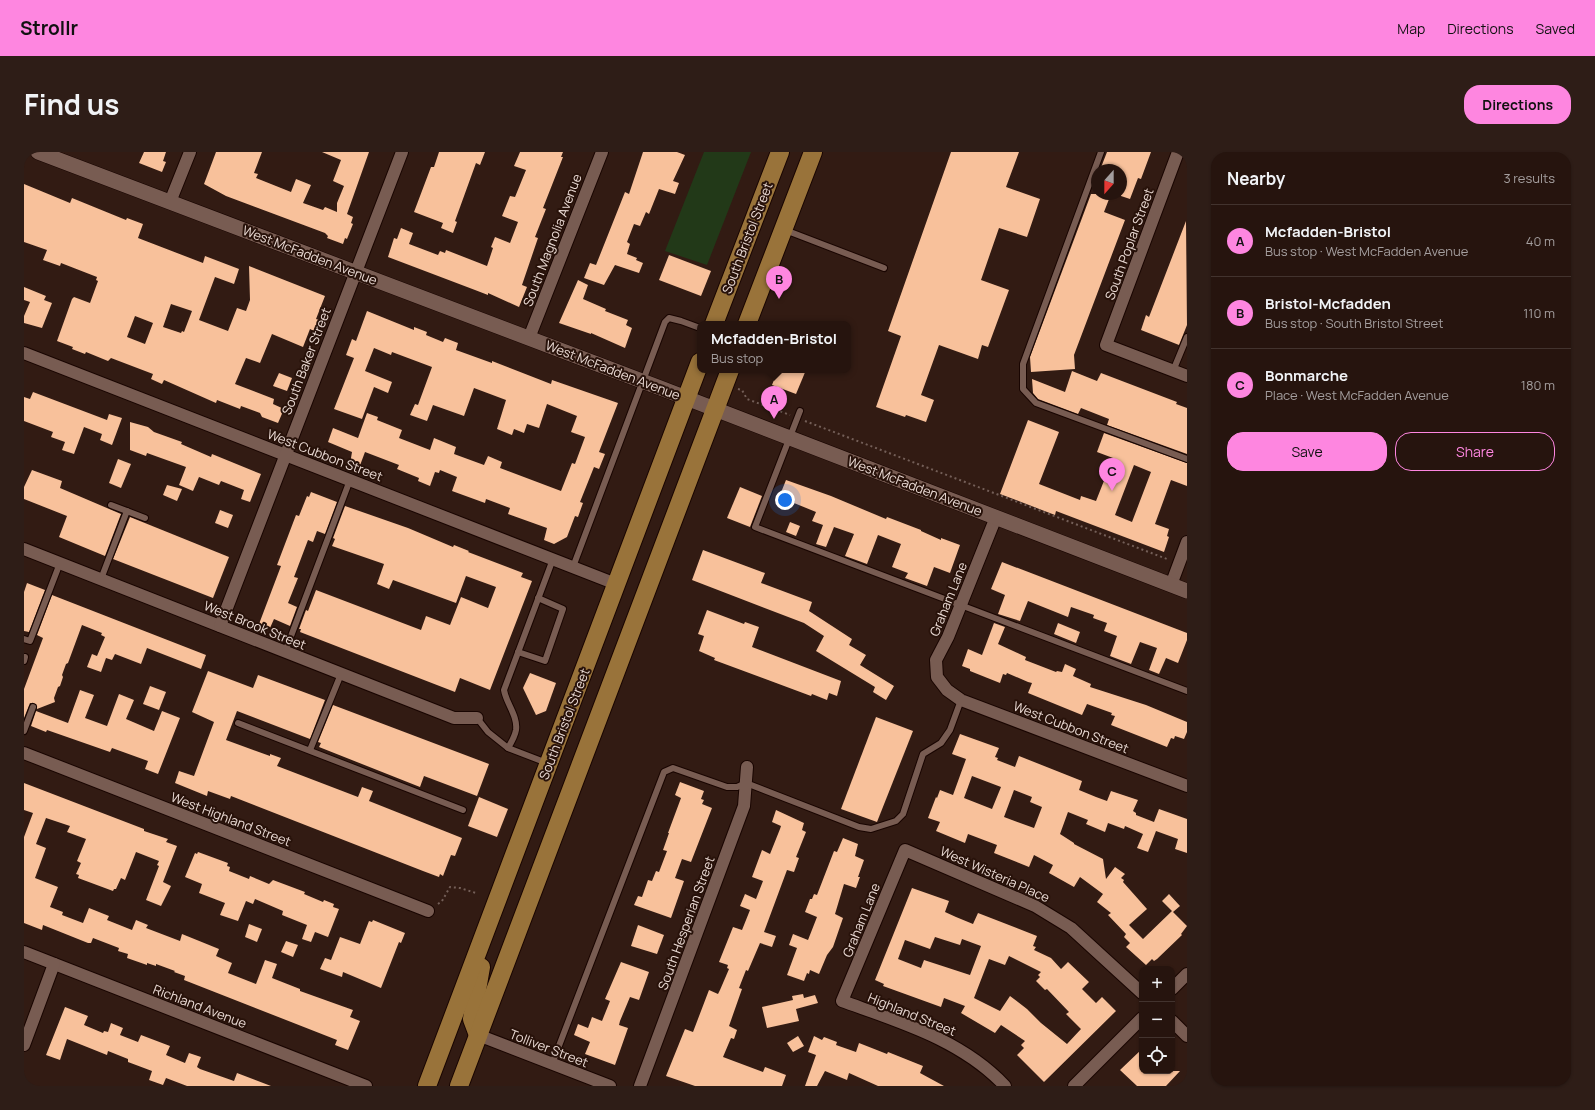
<!DOCTYPE html>
<html lang="en">
<head>
<meta charset="utf-8">
<style>
	:root { --surface:#26140e; --page:#2e1d17; --text:#f1f3f6; --muted:#a49e9e; --line:#42332e; --accent:#fe86e0 }
	body { margin:0; font-family:Manrope,sans-serif; background:var(--page); color:var(--text) }
	.controls { position:absolute; right:12px; bottom:12px; display:grid; overflow:hidden; border-radius:8px; box-shadow:0 1px 3px #0004 }
	.controls button { width:36px; height:36px; display:grid; place-items:center; padding:0; border:0; border-bottom:1px solid var(--line); background:var(--surface); color:var(--text); font:20px sans-serif }
	.compass { position:absolute; left:1067px; top:12px; width:36px; height:36px; border-radius:50%; background:var(--surface); box-shadow:0 1px 3px #0004; rotate:201deg }
	.you { position:absolute; left:761px; top:348px; width:14px; height:14px; margin:-10px; border:3px solid #fff; border-radius:50%; background:#1a73e8; box-shadow:0 0 0 6px #1a73e833 }
	.badge { display:grid; place-items:center; width:26px; height:26px; border-radius:50%; background:var(--accent); color:#111; font-size:13px; font-weight:700 }
	.pin { position:absolute; translate:-50% -33px; filter:drop-shadow(0 1px 2px #0008) }
	.pin::after { content:''; position:absolute; top:21px; width:14px; height:12px; background:inherit; clip-path:polygon(0 0,100% 0,50% 100%) }
	.popup { position:absolute; left:673px; top:169px; width:154px; height:52px; box-sizing:border-box; display:grid; place-content:center; border-radius:8px; background:var(--surface); filter:drop-shadow(0 1px 3px #0005); font-size:13px; white-space:nowrap; color:var(--muted) }
	.popup b { font-size:15px; color:var(--text) }
	.popup::after { content:''; position:absolute; left:50%; top:100%; margin-left:-8px; border:8px solid transparent; border-top-color:var(--surface) }
	.list { margin:0; padding:0; list-style:none }
	h2 { display:flex; justify-content:space-between; align-items:center; height:52px; margin:0; padding:0 16px; font-size:17px }
	h2 small { font-size:13px; font-weight:400; color:var(--muted) }
	.list li { display:grid; grid-template-columns:26px 1fr auto; gap:12px; align-items:center; box-sizing:border-box; height:72px; padding:0 16px; border-top:1px solid var(--line) }
	.list b { display:block; font-size:15px; white-space:nowrap }
	.list p { margin:0; font-size:13px; white-space:nowrap; color:var(--muted) }
	.list em { font-size:13px; font-style:normal; color:var(--muted) }
	.actions { display:flex; gap:8px; padding:12px 16px }
	.actions a { flex:1; padding:9px 0; border:1px solid var(--accent); border-radius:16px; text-align:center; font-size:14px; color:var(--accent) }
	.actions .main { background:var(--accent); color:#111 }
	.icon { flex:none; width:22px; height:22px; fill:none; stroke:currentColor; stroke-width:2; stroke-linecap:round; stroke-linejoin:round }
	.map { position:relative; flex:none; width:1163px; height:934px; overflow:hidden; border-radius:16px }
	header { display:flex; align-items:center; gap:24px; box-sizing:border-box; height:56px; padding:0 20px; background:var(--accent); color:#111 }
	header strong { font-size:19px }
	nav { display:flex; gap:22px; margin-inline-start:auto; font-size:14px }
	.intro { display:flex; align-items:center; justify-content:space-between; box-sizing:border-box; height:96px; padding:0 24px }
	h1 { margin:0; font-size:28px }
	.button { padding:10px 18px; border-radius:16px; background:var(--accent); color:#111; font-size:14px; font-weight:700 }
	main { display:flex; gap:24px; padding:0 24px }
	aside { flex:1; background:var(--surface); border-radius:16px; box-shadow:0 1px 3px #0004 }
	.map>svg:first-child { display:block }
	.green { fill:#223918 }
	.building { fill:#f8c19b; fill-rule:evenodd }
	.lines { fill:none; stroke-linecap:round; stroke-linejoin:round }
	.service-casing { stroke:#190501; stroke-width:8 }
	.minor-casing { stroke:#190501; stroke-width:14 }
	.tertiary-casing { stroke:#190501; stroke-width:16 }
	.primary-casing { stroke:#190501; stroke-width:20 }
	.path { stroke:#745f58; stroke-width:2; stroke-dasharray:2 3; stroke-linecap:butt }
	.service { stroke:#785c52; stroke-width:6 }
	.minor { stroke:#785c52; stroke-width:12 }
	.tertiary { stroke:#785c52; stroke-width:15 }
	.primary { stroke:#99733a; stroke-width:18 }
	.labels { text-anchor:middle; dominant-baseline:central; stroke-width:4; stroke-linejoin:round; paint-order:stroke }
	.street-label { font-size:13px; fill:#ebdbd5; stroke:#28120a }
</style>
</head>
<body>
<header>
<strong>Strollr</strong>
<nav><a>Map</a><a>Directions</a><a>Saved</a></nav>
</header>
<div class="intro"><h1>Find us</h1><a class="button">Directions</a></div>
<main>
<div class="map">
<svg width="1163" height="934" viewBox="0 0 1163 934">
	<rect width="100%" height="100%" fill="#321b13"/>
	<path class="green" d="M680,0H727L683,113L641,99Z"/>
	<g class="building">
		<path d="M120,0H142L139,9L142,10L138,20L115,11Z"/>
		<path d="M192,0H238L230,21L234,22L232,26L267,40L272,27L287,33L279,51L299,58L301,55L313,60V51L320,34L309,29L317,8L298,0H345L323,62L329,65L327,71L329,72L323,87L321,86L319,92L303,86L304,84L301,81L202,44L180,32Z"/>
		<path d="M415,0H461L456,13L452,11L431,69L433,70L429,81L417,76L419,71L390,60L407,15H410Z"/>
		<path d="M496,0H539L537,5H539L519,56L522,57L511,85L514,86L498,133L503,135L495,155L464,141V143L451,138L364,105L370,86L373,87L377,76L389,81L385,92L414,103L416,99L421,101L422,98L463,114L469,96L467,95L471,85L486,91L494,70L478,64L486,44L491,45L502,18L490,14Z"/>
		<path d="M619,0H653L661,3L649,29L655,31L651,42L635,37L625,62L622,60L616,74L610,72L603,90L606,92L603,102L613,106L612,108L619,111L615,121L591,113L580,133L560,126L566,111L572,113L601,40L605,42Z"/>
		<path d="M927,0H995L982,35L1016,47L1003,85L975,76L957,128L985,138L964,195L958,193L954,207L915,193L897,243L910,248L902,270L882,263L881,265L852,255L877,184L864,179Z"/>
		<path d="M1083,0H1127L1117,27L1114,26L1106,47L1097,44V18H1076Z"/>
		<path d="M0,32L46,51L48,46L102,68L103,66L119,72L114,86L179,111L181,104L215,117L210,132L191,125L175,168L204,179L213,156L222,159L226,148L225,114L301,144L292,167L295,168L290,179L286,177L279,195L248,182L236,211L222,206L211,232L250,247L249,252L260,257L254,271L238,265L236,261L217,254L216,257L193,248L192,251L140,228L138,232L127,227L129,222L87,206L84,209L62,200L61,202L48,197L49,195L33,189L48,147L50,145L66,151L74,129L72,128L73,125L37,111L36,114L19,108L23,98L0,90ZM147,152L168,159L160,180L158,179L157,181L139,175ZM111,164L129,171L121,192L103,185Z"/>
		<path d="M1067,42H1087L1080,60L1101,68L1050,203L1051,217L1007,220L1006,205Z"/>
		<path d="M1162,69L1163,173L1155,193L1117,178L1122,163L1125,165Z"/>
		<path d="M645,103L687,119L677,144L635,128Z"/>
		<path d="M554,128L564,133L559,147L582,157L581,159L604,168L602,173L608,176L601,196L567,181V182L535,171Z"/>
		<path d="M0,135L22,144L20,148L28,151L18,176L0,171V164L6,150L0,148Z"/>
		<path d="M343,159L390,178V175L403,180L402,183L419,190L421,186L434,191L432,198L468,211V209L527,232L528,228L594,251L575,300L581,302L575,317L570,315L556,350L559,351L554,365L551,364L543,385L530,392L520,388L523,376L484,362L486,356L462,347L461,351L428,339L433,325L416,318L415,321L411,320L406,334L394,329L395,326L373,317L375,313L341,300L335,316L326,312L328,300L304,290L309,276L334,286L343,261L354,265L353,268L378,278L375,286L406,298L410,286L432,295L430,302L460,313L464,304L478,310L476,316L537,339L548,311L551,312L561,285L547,280L553,264L523,252L515,276L503,272L500,281L490,277L488,283L473,277L482,248L450,236L440,264L409,253L403,269L386,263L391,252L394,253L408,215L368,200L367,203L350,196L341,219L368,230L364,241L350,235L338,267L310,257L330,206L322,203L328,187L332,189Z"/>
		<path d="M754,218H782L772,242L748,233Z"/>
		<path d="M1048,219L1073,229L1077,221L1153,250L1152,252L1163,256V302L1083,273L1085,267L1057,256L1054,262L1014,247L1009,241L1008,227L1041,240Z"/>
		<path d="M255,221L268,226L263,239L249,234Z"/>
		<path d="M9,240L83,268L85,262L98,266L88,293L76,288L78,282L60,275L50,302L38,298L41,290L27,285L29,280L0,269V245L6,247Z"/>
		<path d="M1004,268L1035,280L1015,332L1056,348L1057,344L1072,349L1089,306L1073,300L1080,281L1163,311V334L1147,328L1131,372L1145,377L1143,384L1145,385L1140,400L1032,359L1031,363L976,342ZM1110,313L1127,320L1108,370L1091,363Z"/>
		<path d="M106,270L124,275L130,280L158,290L157,292L187,305L188,302L237,322L226,350L217,347L220,338L197,329L195,333L175,325L169,339L155,333L162,315L123,301L122,304L106,298Z"/>
		<path d="M94,307L107,312L97,336L85,331Z"/>
		<path d="M8,318L38,329L36,336L97,362L81,404L35,385L43,364L0,347V335Z"/>
		<path d="M762,328L807,344L862,367L863,365L897,378V379L917,388V386L936,393L926,421L910,415L903,434L881,426L884,421L868,415L877,392L854,383L843,412L821,404L830,382L810,375L802,395L792,392L799,373L788,369L792,360L770,351L771,348L756,343Z"/>
		<path d="M143,333L158,337L153,349L139,343Z"/>
		<path d="M716,335L738,344L726,375L703,366Z"/>
		<path d="M287,340L313,350L301,382L293,379L289,390L284,388L270,425L274,426L264,451L273,455L266,474L250,467L246,476L235,472L257,414L253,413L272,363L275,364L283,344L285,345Z"/>
		<path d="M321,354L384,376L429,395L430,393L445,399L444,400L499,421L497,425L508,429L466,538L436,526L431,540L276,480L277,477H275L282,458L284,459L292,438L397,478L402,464L426,473L437,445L464,456L472,435L442,424L432,451L369,428L365,437L353,432L360,412L308,394L311,387L309,386Z"/>
		<path d="M196,358L209,363L204,376L191,371Z"/>
		<path d="M106,365L205,405L189,446L89,407Z"/>
		<path d="M766,370L776,374L772,384L762,380Z"/>
		<path d="M679,398L741,421L737,431L788,450L785,459L828,487L825,493L842,503L836,513L870,534L862,548L849,540L851,535L792,499L800,484L780,471L668,428Z"/>
		<path d="M978,410L1163,481V488L1154,511L1142,506L1135,522L1125,518L1133,496L1116,490L1107,512L1086,504L1093,484L1080,479L1083,471L1069,466L1070,463L1047,455L1044,465L1004,449L996,469L974,462L981,443L967,437Z"/>
		<path d="M3,431L21,438L5,480L0,479V440Z"/>
		<path d="M28,443L182,503L177,517L123,496L117,512L91,502L88,508L82,506L77,520L63,515L68,502L73,504L81,485L77,483L78,481L58,473L44,511L42,512L38,523L39,525L36,534L34,535L30,546L31,550L13,557L12,552L6,551L0,566V537L19,486L13,483Z"/>
		<path d="M683,458L720,472L721,470L735,475L728,495L817,529L813,544L805,541L803,548L788,542L787,544L690,508L691,506L675,499L680,484L674,482Z"/>
		<path d="M970,471L981,475L974,492L1002,505L1001,508L1032,520L1033,519L1038,520L1041,512L1052,517L1049,524L1067,532L1066,535L1122,553L1163,570V580L1160,587L1151,584L1150,587L1147,586L1143,595L1087,573L1091,564L1087,563L1088,561L1063,552L1058,563L1004,541L1008,531L1004,530L983,521L982,523L979,522L976,531L946,519V517L938,514L944,497L958,503Z"/>
		<path d="M1034,471L1056,480L1052,491L1030,482Z"/>
		<path d="M184,519L229,536L234,523L301,548L286,587L213,559L202,588L246,604V602L257,606L253,614L334,645L338,635L349,639L345,649L438,686L431,704L427,703L419,724L416,722L415,725L399,719L207,644L206,647L184,639L183,644L151,631L155,619L170,624L190,570L168,560Z"/>
		<path d="M506,521L532,531L522,559L512,563L499,536Z"/>
		<path d="M126,534L142,540L135,558L119,552Z"/>
		<path d="M56,538L70,543L61,566L83,574L95,542L110,548L102,567L130,579L138,559L156,566L134,622L121,617L124,609L88,596L86,600L23,578L22,580L7,574L12,559L44,571Z"/>
		<path d="M309,553L465,612L453,644L400,624L396,635L295,595L297,591L294,590Z"/>
		<path d="M852,565L889,579L853,670L817,657Z"/>
		<path d="M936,582L975,596L971,605L974,606L973,608L991,615L995,604L1058,629L1055,638L1072,645L1083,649L1087,639L1114,648L1109,659L1112,661V663L1130,670L1135,657L1163,667V701L1151,697L1154,687L1132,679L1124,700L1113,696L1119,682L1101,674L1100,677L1084,671L1081,680L1062,672L1064,668L1044,660L1036,682L1050,691V692L1079,707L1082,727L1091,715L1101,722L1097,726L1100,728L1099,730L1123,757L1105,773L1119,787L1148,759L1138,749L1145,742L1156,754L1149,760L1163,774L1157,782L1158,783L1133,807L1130,809L1128,807L1122,813L1102,795L1106,791L1100,785L1102,782L1084,763L1087,761L1073,750L1079,742L1056,725L1050,735L1025,721L1029,713L1010,703L1005,715L970,701L973,693L944,682L941,691L912,679L916,670L904,666L912,645L913,646L916,638L929,643L942,607L928,602ZM948,624L977,635L968,657L940,646ZM990,638L1008,645L1006,650L1018,655L1010,676L980,665Z"/>
		<path d="M656,630L680,639L677,647L680,648L678,652L688,656L667,710L658,707L651,726L660,729L647,766L610,753L614,744L618,745L624,728L628,729L632,719L635,720L643,699L639,698L645,681H644L657,646L651,643Z"/>
		<path d="M0,631L120,677V679L144,687L142,690L153,694L139,730L147,734L137,754L122,748L135,714L133,713L135,709L112,700L101,728L97,726L92,737H90L89,739L54,726L55,723L52,722L57,711L53,709L62,687L43,680L46,674L22,666L12,692L22,696L11,726L34,735L26,755L39,760L38,763L59,771L65,756L85,764L83,768L108,778L112,768L124,773L122,776L156,789L158,782L195,797L192,804L208,811L204,821L232,832L241,808L253,812L248,826L276,837V839L329,858L326,865L336,869L324,898L311,893L313,888L160,828L161,824L150,820L151,819L132,812V814L123,811V813L103,806L104,802L94,799L95,796L69,786L67,791H64L19,773L18,778L0,771V685L9,661L0,658Z"/>
		<path d="M455,645L484,657L473,685L444,674Z"/>
		<path d="M752,658L780,671L778,678L782,680L772,705L775,706L770,720L763,718L740,780L752,784L748,795L736,791L724,819L722,818L715,836L718,837L705,874L713,878L710,887L707,886L699,905L739,920L741,915L762,923L758,934H671L642,924L661,877L669,880L685,838L694,842L696,838L705,817L703,816L704,813L695,810L709,775L718,778L726,758L716,754L721,742L732,747L739,729L728,725L738,698L746,702L756,677L757,674L748,670Z"/>
		<path d="M819,686L834,692L831,704L840,708L834,725H836L832,736L820,732L811,762L819,766L809,795L803,803L795,822L786,818L785,822L783,821L780,829L763,823L773,796L765,793L769,782L784,788L793,765L781,760L786,747H788L790,742L793,743L810,699L813,700Z"/>
		<path d="M174,700L204,711L203,714L206,715L205,719L225,727L226,724L245,732L249,728L281,740L280,742L299,750L300,748L310,752L309,755L315,757L304,785L291,780L287,790L278,787L283,773L258,763L259,759L231,747L229,752L222,749L214,769L196,763L201,751L175,741L178,732L161,725L171,701L173,702Z"/>
		<path d="M888,736L925,749L921,760L932,765L949,772L954,761L1013,784L1009,794L1012,795L1010,798L1027,806L1037,817L1044,810L1065,830L1058,837L1072,851L1078,845L1092,859L1020,930L993,903L1000,896L997,893L1001,889L977,873L971,881L937,861L941,854L920,846L917,855L859,834L860,832L851,828ZM911,785L936,793L938,787L957,794L946,823L900,808L897,816L874,807L881,788L906,797ZM985,804L1017,820L1014,823L1016,825L1012,829L1021,838L1023,837L1045,860L1042,862L1057,877L1043,892L1017,871L1003,857L986,844L976,859L950,846L965,807L981,813Z"/>
		<path d="M349,768L381,781L377,791L375,790L357,836L319,820L318,825L296,817L301,806L307,808L316,785L336,792L345,769L348,770Z"/>
		<path d="M225,772L238,777L233,790L221,785Z"/>
		<path d="M614,773L640,783L633,802L607,794Z"/>
		<path d="M262,789L274,793L269,805L257,800Z"/>
		<path d="M597,810L625,820L615,848L606,845L596,869L595,873L604,876L591,913L561,902L566,890L550,883L554,872L564,876L568,865L578,869L586,849L581,847Z"/>
		<path d="M779,842L780,846L791,843L794,851L772,857L775,869L743,876L738,855L769,848L768,844Z"/>
		<path d="M41,855L64,864L60,873L79,881L80,879L84,880L87,871L99,876L96,883L114,890L117,883L146,894L142,903L161,911L165,901L177,905L173,915L176,917L210,929L213,921L247,934H163L142,926L139,933L125,928L128,919L104,910V907L84,899L83,903L43,887L36,908L22,903Z"/>
		<path d="M774,884L780,894L769,900L763,891Z"/>
		<path d="M790,884L798,888L800,885L813,890L812,893L832,900L835,891L863,902L864,900L899,914L896,921L920,934H854L825,921L823,928L801,919L793,934H781L792,903L784,900Z"/>
		<path d="M1118,897V919H1156L1142,934H1113L1096,918Z"/>
	</g>
	<g class="lines">
		<defs>
			<g id="service">
				<path d="M1077,0L999,212V237L1012,251L1163,307"/>
				<path d="M761,78L860,116"/>
				<path d="M1149,219L1163,185"/>
				<path d="M776,259L731,375L1163,539"/>
				<path d="M87,353L121,366"/>
				<path d="M549,415L641,170L645,166L657,169L676,176"/>
				<path d="M77,427L103,359"/>
				<path d="M0,487L6,489L36,411"/>
				<path d="M261,500L326,328"/>
				<path d="M494,500L521,509L539,457L514,446"/>
				<path d="M0,509L1,505"/>
				<path d="M453,566L464,580L484,596"/>
				<path d="M214,571L439,658"/>
				<path d="M0,579L9,555"/>
				<path d="M286,598L317,522"/>
				<path d="M523,611L484,596C487,591 491,584 492,578C494,564 482,551 480,538L529,407"/>
				<path d="M528,912L640,620L649,616L703,635H713L722,631L835,675L847,677L872,669L879,662L899,602L917,591L926,578L937,548"/>
			</g>
			<g id="minor">
				<path d="M1154,0L1082,193L1163,224"/>
				<path d="M146,50L166,0"/>
				<path d="M505,186L578,0"/>
				<path d="M0,201L592,432"/>
				<path d="M972,365L924,485L912,508L913,525L923,538L937,548L1163,634"/>
				<path d="M0,397L430,566H453"/>
				<path d="M1147,433L1163,390"/>
				<path d="M196,474L378,0"/>
				<path d="M0,601L404,759"/>
				<path d="M0,800L342,934"/>
				<path d="M1148,837L1163,822"/>
				<path d="M1148,869L1163,884"/>
				<path d="M454,883L586,934"/>
				<path d="M0,893L30,812"/>
				<path d="M616,934L720,654L723,615"/>
				<path d="M981,934C938,888 876,870 818,849L881,698L1011,754L1047,776L1118,841"/>
				<path d="M1050,934L1118,866"/>
			</g>
			<path id="tertiary" d="M14,0L639,237L1163,439"/>
			<g id="primary">
				<path d="M690,172L756,0"/>
				<path d="M723,172L789,0"/>
				<path d="M454,883L448,867L457,815"/>
				<path d="M403,934L676,210"/>
				<path d="M435,934L706,218"/>
			</g>
		</defs>
		<use href="#service" class="service-casing"/>
		<use href="#minor" class="minor-casing"/>
		<use href="#tertiary" class="tertiary-casing"/>
		<use href="#primary" class="primary-casing"/>
		<g class="path">
			<path d="M714,237L718,238L723,247L766,263"/>
			<path d="M781,269L1143,407"/>
			<path d="M414,752L418,749L426,735L436,736L452,741"/>
		</g>
		<use href="#service" class="service"/>
		<use href="#minor" class="minor"/>
		<use href="#tertiary" class="tertiary"/>
		<use href="#primary" class="primary"/>
	</g>
	<g class="labels">
		<g class="street-label">
			<text transform="translate(723 86) rotate(-69)">South Bristol Street</text>
			<text transform="translate(528 88) rotate(-69)">South Magnolia Avenue</text>
			<text transform="translate(1105 92) rotate(-70)">South Poplar Street</text>
			<text transform="translate(286 103) rotate(21)">West McFadden Avenue</text>
			<text transform="translate(282 209) rotate(-69)">South Baker Street</text>
			<text transform="translate(589 218) rotate(21)">West McFadden Avenue</text>
			<text transform="translate(301 303) rotate(21)">West Cubbon Street</text>
			<text transform="translate(891 334) rotate(21)">West McFadden Avenue</text>
			<text transform="translate(924 447) rotate(-68)">Graham Lane</text>
			<text transform="translate(231 473) rotate(22)">West Brook Street</text>
			<text transform="translate(540 572) rotate(-69)">South Bristol Street</text>
			<text transform="translate(1047 575) rotate(21)">West Cubbon Street</text>
			<text transform="translate(207 667) rotate(21)">West Highland Street</text>
			<text transform="translate(971 722) rotate(24)">West Wisteria Place</text>
			<text transform="translate(837 768) rotate(-68)">Graham Lane</text>
			<text transform="translate(662 771) rotate(-70)">South Hesperian Street</text>
			<text transform="translate(176 854) rotate(21)">Richland Avenue</text>
			<text transform="translate(888 862) rotate(22)">Highland Street</text>
			<text transform="translate(525 896) rotate(21)">Tolliver Street</text>
		</g>
	</g>
</svg>
<div class="controls">
<button>+</button>
<button>−</button>
<button><svg class="icon" aria-label="locate" viewBox="0 0 24 24"><circle cx="12" cy="12" r="6"/><path d="M12 2v4M12 18v4M2 12h4M18 12h4"/></svg></button>
</div>
<svg class="compass" viewBox="-18 -18 36 36"><path d="M0-13l5 13h-10z" fill="#e53935"/><path d="M0 13l5-13h-10z" fill="#a49e9e"/></svg>
<div class="you"></div>
<div class="pin badge" style="left:750px;top:267px">A</div>
<div class="popup"><b>Mcfadden-Bristol</b>Bus stop</div>
<div class="pin badge" style="left:755px;top:147px">B</div>
<div class="pin badge" style="left:1088px;top:339px">C</div>
</div>
<aside>
<h2>Nearby<small>3 results</small></h2>
<ul class="list">
<li><span class="badge">A</span><div><b>Mcfadden-Bristol</b><p>Bus stop · West McFadden Avenue</p></div><em>40 m</em></li>
<li><span class="badge">B</span><div><b>Bristol-Mcfadden</b><p>Bus stop · South Bristol Street</p></div><em>110 m</em></li>
<li><span class="badge">C</span><div><b>Bonmarche</b><p>Place · West McFadden Avenue</p></div><em>180 m</em></li>
</ul>
<div class="actions"><a class="main">Save</a><a>Share</a></div>
</aside>
</main>
</body>
</html>
